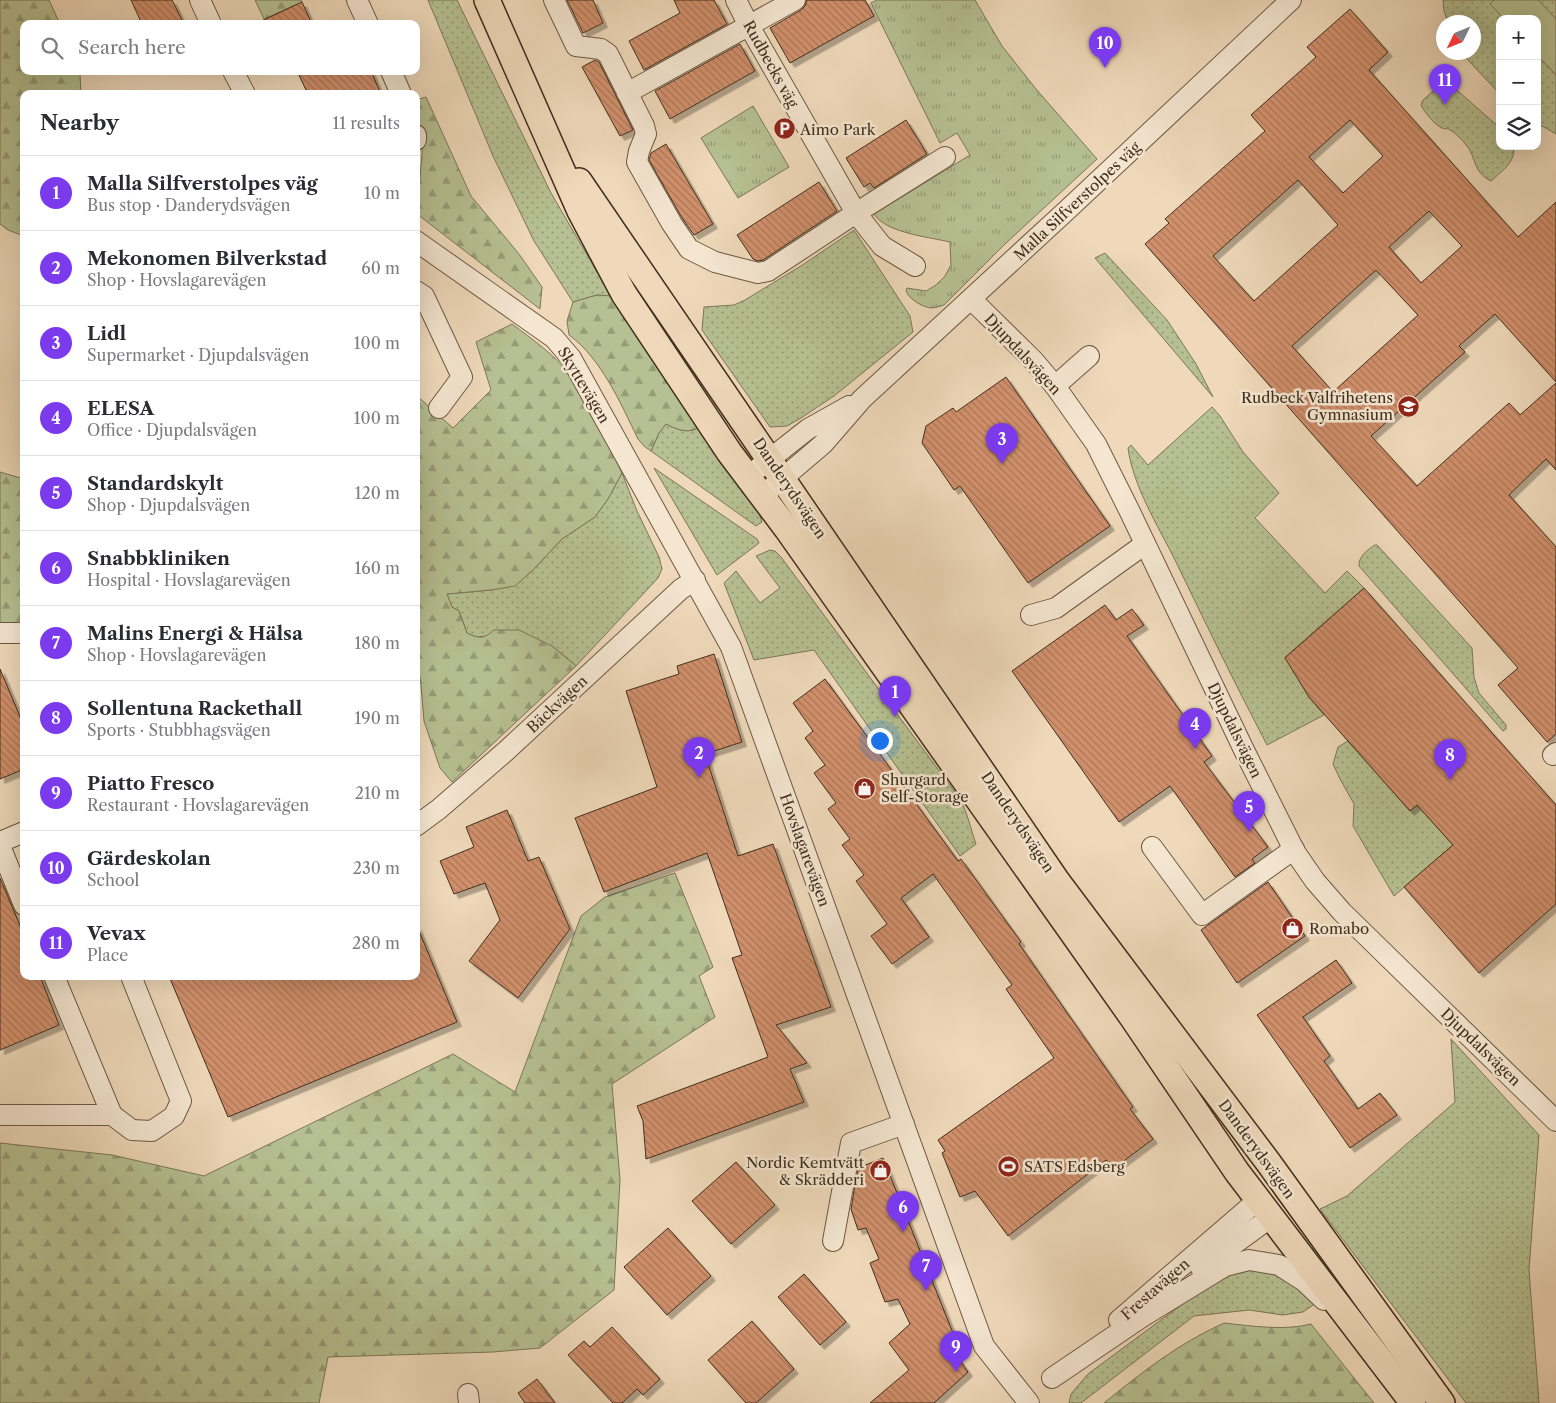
<!DOCTYPE html>
<html lang="en">
<head>
<meta charset="utf-8">
<style>
	:root { --surface:#fff; --page:#f2f2f3; --text:#2b2b33; --muted:#7c7c81; --line:#e1e1e2; --accent:#7c3aed }
	body { margin:0; font-family:"Libre Caslon Text",serif; background:var(--page); color:var(--text) }
	.controls { position:absolute; right:15px; top:15px; display:grid; overflow:hidden; border-radius:10px; box-shadow:0 5px 20px #0002 }
	.controls button { width:45px; height:45px; display:grid; place-items:center; padding:0; border:0; border-bottom:1px solid var(--line); background:var(--surface); color:var(--text); font:25px sans-serif }
	.compass { position:absolute; left:1436px; top:15px; width:45px; height:45px; border-radius:50%; background:var(--surface); box-shadow:0 5px 20px #0002; rotate:227deg }
	.you { position:absolute; left:879px; top:740px; width:18px; height:18px; margin:-12px; border:4px solid #fff; border-radius:50%; background:#1a73e8; box-shadow:0 0 0 8px #1a73e833 }
	.badge { display:grid; place-items:center; width:32px; height:32px; border-radius:50%; background:var(--accent); color:#fff; font-size:16px; font-weight:700 }
	.pin { position:absolute; translate:-50% -41px; filter:drop-shadow(0 1px 2px #0008) }
	.pin::after { content:''; position:absolute; top:26px; width:18px; height:15px; background:inherit; clip-path:polygon(0 0,100% 0,50% 100%) }
	.list { margin:0; padding:0; list-style:none }
	h2 { display:flex; justify-content:space-between; align-items:center; height:65px; margin:0; padding:0 20px; font-size:21px }
	h2 small { font-size:16px; font-weight:400; color:var(--muted) }
	.list li { display:grid; grid-template-columns:32px 1fr auto; gap:15px; align-items:center; box-sizing:border-box; height:75px; padding:0 20px; border-top:1px solid var(--line) }
	.list b { display:block; font-size:19px; white-space:nowrap }
	.list p { margin:0; font-size:16px; white-space:nowrap; color:var(--muted) }
	.list em { font-size:16px; font-style:normal; color:var(--muted) }
	.icon { flex:none; width:28px; height:28px; fill:none; stroke:currentColor; stroke-width:2; stroke-linecap:round; stroke-linejoin:round }
	.map { position:relative; flex:none; width:1556px; height:1403px; overflow:hidden }
	.search { position:absolute; background:var(--surface); box-shadow:0 5px 20px #0002; left:20px; top:20px; width:400px; height:55px; display:flex; align-items:center; gap:12px; box-sizing:border-box; padding:0 18px; border-radius:10px; color:var(--muted); font-size:19px }
	.panel { position:absolute; background:var(--surface); box-shadow:0 5px 20px #0002; left:20px; top:90px; width:400px; height:890px; border-radius:10px }
	.map>svg:first-child { display:block }
	.grass { fill:url(#grass-dots); stroke:#7c7757 }
	.forest { fill:url(#forest-firs); stroke:#7c7757 }
	.park { fill:url(#park-tufts); stroke:#7c7757 }
	.pitch { fill:#b6c092; stroke:#7c7757 }
	.building { fill:url(#building-back-hatch); stroke:#412e1c; fill-rule:evenodd; filter:url(#shadow) }
	.lines { fill:none; stroke-linecap:round; stroke-linejoin:round }
	.minor-casing { stroke:#6c5944; stroke-width:22 }
	.major-casing { stroke:#412e1c; stroke-width:28 }
	.minor { stroke:#f5e6d2; stroke-width:20 }
	.major { stroke:#efd9ba; stroke-width:25 }
	.labels { text-anchor:middle; dominant-baseline:central; stroke-width:5; stroke-linejoin:round; paint-order:stroke }
	.street-label { font-size:15px; fill:#412e1c; stroke:#f5e6d2 }
	.poi-label { font-size:15px; fill:#412e1c; stroke:#f5e6d2; text-anchor:start }
</style>
</head>
<body>
<div class="map">
<svg width="1556" height="1403" viewBox="0 0 1556 1403">
	<defs>
		<pattern id="grass-dots" width="8" height="8" patternUnits="userSpaceOnUse" patternTransform="scale(1.25)"><rect width="8" height="8" fill="#b6c092"/><path d="M2 2h.1M6 6h.1" fill="none" stroke="#969c76" stroke-width="1.8" stroke-linecap="round"/></pattern>
		<pattern id="forest-firs" width="22" height="20" patternUnits="userSpaceOnUse" patternTransform="scale(1.25)"><rect width="22" height="20" fill="#b6c092"/><path d="M5 1l3.5 6h-7zM16 11l3.5 6h-7z" fill="#969c76"/></pattern>
		<pattern id="park-tufts" width="24" height="20" patternUnits="userSpaceOnUse" patternTransform="scale(1.25)"><rect width="24" height="20" fill="#b6c092"/><path d="M3 7l-1-3M5 7V3M7 7l1-3M15 17l-1-3M17 17v-4M19 17l1-3" fill="none" stroke="#969c76"/></pattern>
		<pattern id="building-back-hatch" width="6" height="6" patternUnits="userSpaceOnUse" patternTransform="scale(1.25)"><rect width="6" height="6" fill="#d1906c"/><path d="M-1 5l2 2M0 0l6 6M5-1l2 2" fill="none" stroke="#ab7658"/></pattern>
		<filter id="shadow"><feDropShadow dx="4.5" dy="4.5" stdDeviation="0" flood-color="#0004"/></filter>
	</defs>
	<rect width="100%" height="100%" fill="#efd9ba"/>
	<filter id="stains"><feTurbulence type="fractalNoise" baseFrequency=".004" numOctaves="4"/><feColorMatrix values="0 0 0 0 .2 0 0 0 0 .09 0 0 0 0 .02 0 0 0 .5 -.17"/></filter>
	<radialGradient id="worn" r=".72"><stop offset=".6" stop-color="#630" stop-opacity="0"/><stop offset="1" stop-color="#630" stop-opacity=".3"/></radialGradient>
	<g class="grass">
		<path d="M428,0H457L551,193L611,296L597,295L573,302L534,241L493,156Z"/>
		<path d="M1443,0H1556V134L1537,123V19H1500V94L1466,58L1463,53L1474,52V22H1448L1444,11Z"/>
		<path d="M1442,83H1446L1451,85L1500,128V146H1514C1515,163 1503,170 1491,181C1473,172 1477,160 1467,146C1463,141 1456,133 1450,130C1445,127 1447,130 1442,128C1434,124 1425,113 1421,105L1423,100Z"/>
		<path d="M854,230L910,316L913,332L834,396L801,418L787,426L770,427L702,330L704,307L734,305L745,300L804,264Z"/>
		<path d="M1105,253L1167,320L1196,364L1213,397L1095,258Z"/>
		<path d="M1212,407L1220,416L1243,452L1279,493L1255,518L1325,593L1347,571L1364,588L1285,657L1309,697L1324,715L1267,745C1235,684 1205,622 1175,560C1158,526 1133,486 1128,448L1131,445L1148,465Z"/>
		<path d="M666,424C676,429 687,434 698,428L757,507L762,522L756,526L651,451L659,433Z"/>
		<path d="M654,468L757,539L759,543L717,575Z"/>
		<path d="M622,473L637,511L659,557L662,569L658,578L576,666L552,646L488,636L476,637L467,633L459,611L452,607L447,594L491,590L515,585L533,570L562,539L595,517L608,499Z"/>
		<path d="M1375,545H1377L1472,648L1474,677L1479,693L1506,725V729L1503,731L1359,566C1358,557 1368,549 1375,545Z"/>
		<path d="M770,550L775,551L781,557L960,799C967,811 971,830 976,844L960,856L814,650L754,660L724,583L736,571L760,603L780,588L756,556Z"/>
		<path d="M1348,741L1410,811L1417,805L1453,845L1394,896L1353,826L1354,804L1340,779L1333,764L1338,747Z"/>
		<path d="M1451,1039L1539,1135L1529,1270L1539,1403H1466L1320,1209L1347,1196L1455,1102Z"/>
		<path d="M1256,1269C1286,1277 1293,1283 1316,1303L1303,1312L1283,1315L1249,1310L1194,1316L1081,1403H1069L1071,1394L1088,1374L1196,1294L1231,1274Z"/>
	</g>
	<g class="forest">
		<path d="M0,0H49L60,24H24V71H79L80,74L81,94H24V236L8,230L0,224Z"/>
		<path d="M255,0H301L302,2L264,19Z"/>
		<path d="M426,97L471,196L519,254L542,287L540,309L417,214L423,142L416,108V100Z"/>
		<path d="M597,295L611,296L634,327L698,428C687,434 676,429 666,424L659,433L651,451L644,446L638,439C621,404 601,358 569,335L567,321L573,302Z"/>
		<path d="M512,324C532,339 555,355 570,375C591,404 606,440 622,473L608,499L595,517L562,539L533,570L515,586L491,590L447,594L452,607L459,611L467,633C479,639 484,639 494,630H519L552,646L576,666L452,782L440,768L424,721L421,685L416,651V395L453,428L491,390L476,342Z"/>
		<path d="M0,472L24,479V622L0,623Z"/>
		<path d="M675,873L713,967L699,976L715,1017L612,1084L620,1180L614,1290L540,1348L493,1352L328,1357L319,1403H0V1143L112,1155L204,1176L453,1054L515,1092L581,916L605,897Z"/>
		<path d="M1224,1323C1251,1326 1285,1331 1311,1324L1374,1403H1104C1141,1373 1179,1343 1224,1323Z"/>
	</g>
	<g class="park">
		<path d="M877,0H975L1002,46L1036,89L1097,159L1005,244L944,305C940,306 935,308 931,308C922,307 909,299 906,291L907,288L926,291L936,285L945,276L951,265L950,242C929,237 886,233 874,214L970,155L957,133L940,143L871,3Z"/>
		<path d="M753,106L789,167L738,198L701,138Z"/>
	</g>
	<path class="pitch" d="M1494,0H1538L1556,19V75L1537,55V19H1504L1490,4Z"/>
	<g class="building">
		<path d="M131,0H172L184,24H142Z"/>
		<path d="M567,0H593L603,23L583,33Z"/>
		<path d="M674,0H714L727,24L644,70L629,41L680,13Z"/>
		<path d="M807,0H865L874,16L790,63L770,28L801,10L805,6Z"/>
		<path d="M302,2L312,24H255Z"/>
		<path d="M1350,9L1388,52L1369,70L1518,237L1556,202V382L1495,314L1459,346L1465,352L1371,436L1417,486L1509,403L1520,415L1556,383V470L1546,459L1509,495L1556,547V734L1547,742L1498,685L1518,668L1145,244L1169,223L1165,219L1265,131L1251,115L1316,57L1307,47ZM1350,120L1383,156L1343,193L1309,157ZM1298,180L1338,225L1254,301L1213,256ZM1429,211L1462,246L1421,283L1389,247ZM1376,270L1418,315L1333,392L1292,346Z"/>
		<path d="M740,44L755,71L670,119L655,91Z"/>
		<path d="M595,60L599,62L633,130L620,136L582,67Z"/>
		<path d="M297,71H371L381,94H308Z"/>
		<path d="M906,120L927,154L874,188L870,183L864,187L846,158Z"/>
		<path d="M666,144L713,224L694,235L682,218L649,160L651,153Z"/>
		<path d="M819,182L837,211L763,260L758,261L753,259L737,235Z"/>
		<path d="M1006,377L1110,526L1028,583L960,486L954,490L922,443L926,426L953,408L956,412Z"/>
		<path d="M1364,588L1556,805V904L1479,973L1404,887L1453,845L1417,805L1410,811L1309,697L1285,658Z"/>
		<path d="M1105,605L1116,620L1132,609L1144,625L1127,636L1212,756L1204,762L1268,847L1252,859L1255,863L1235,877L1170,786L1119,822L1012,671Z"/>
		<path d="M714,654L742,742L705,754L738,856L773,844L831,1007L776,1025L807,1063L790,1069L804,1102L646,1159L643,1121L637,1106L768,1057L732,958L742,955L707,853L604,892L575,818L657,787L626,691L679,674L677,666Z"/>
		<path d="M0,669L24,726V769L0,779Z"/>
		<path d="M825,679L958,861L961,859L1021,942L1019,944L1133,1107L1130,1109L1153,1139L1113,1169L1106,1160L1008,1236L975,1191L960,1197L942,1153L945,1151L938,1140L1054,1058L1006,989L1012,985L933,874L901,898L929,937L892,964L871,936L887,924L856,881L864,875L842,845L850,839L828,809L836,803L814,773L825,765L805,738L813,731L793,703Z"/>
		<path d="M507,810L528,861L539,857L570,929L518,998L469,961L500,920L485,883L454,894L440,861L474,847L466,827Z"/>
		<path d="M0,878L24,935V976H40L59,1025L0,1050Z"/>
		<path d="M1268,882L1305,936L1237,983L1201,930Z"/>
		<path d="M417,926L457,1022L228,1117L169,976H416Z"/>
		<path d="M1336,960L1352,983L1303,1017L1330,1056L1324,1061L1358,1109L1380,1093L1397,1115L1350,1148L1257,1015Z"/>
		<path d="M883,1158L955,1338L947,1342L968,1372L934,1403H870L909,1370L889,1343L910,1324L898,1299L885,1302L870,1263L879,1259L866,1228L858,1230L851,1209L858,1168Z"/>
		<path d="M736,1162L775,1205L731,1244L692,1201Z"/>
		<path d="M668,1228L711,1276L667,1315L624,1267Z"/>
		<path d="M804,1274L846,1322L820,1345L778,1297Z"/>
		<path d="M752,1321L794,1369L756,1403H746L708,1360Z"/>
		<path d="M612,1327L660,1379L643,1395L637,1389L622,1403H613L568,1355L584,1341L590,1347Z"/>
		<path d="M537,1379L555,1403H525L518,1393Z"/>
	</g>
	<g class="lines">
		<defs>
			<g id="minor">
				<path d="M200,0L211,24"/>
				<path d="M357,0L368,24"/>
				<path d="M554,0L576,46L601,49L608,54L644,126L646,134L639,151L637,162L672,224L689,249L715,262L758,273L768,271L856,213L945,157"/>
				<path d="M736,0L749,26L856,213L882,246L915,266"/>
				<path d="M233,71L245,94"/>
				<path d="M391,71L401,94"/>
				<path d="M627,93L795,0"/>
				<path d="M416,135V140"/>
				<path d="M416,241L554,338L571,358L731,647L984,1346L1029,1403"/>
				<path d="M416,291L424,296L462,377L439,408"/>
				<path d="M971,299L1034,361L1055,386L1096,444L1130,512L1244,750L1295,852L1315,881L1342,912L1556,1121"/>
				<path d="M1055,386L1089,356"/>
				<path d="M747,477L808,429L849,406"/>
				<path d="M762,496L823,444L862,399L1066,211L1291,0"/>
				<path d="M1031,615L1056,608L1145,544"/>
				<path d="M0,633H24"/>
				<path d="M1553,755L1556,753"/>
				<path d="M416,826L439,809L506,751L681,589L695,580"/>
				<path d="M0,842L24,832"/>
				<path d="M0,846L24,905"/>
				<path d="M1152,847L1202,915L1294,849"/>
				<path d="M54,976L112,1115L132,1130L152,1131L174,1116L181,1101L131,976"/>
				<path d="M0,1115H112"/>
				<path d="M833,1241L851,1143L904,1124"/>
				<path d="M1201,1268L1271,1217"/>
				<path d="M1119,1320L1258,1200"/>
				<path d="M1052,1378L1142,1317L1225,1266L1249,1260L1279,1265L1304,1281L1324,1300"/>
				<path d="M468,1394L469,1403"/>
			</g>
			<g id="major">
				<path d="M487,0L580,211L624,294L729,452L787,529L1132,1017L1237,1172L1413,1403"/>
				<path d="M579,181L1057,881L1268,1162L1442,1403"/>
			</g>
		</defs>
		<use href="#minor" class="minor-casing"/>
		<use href="#major" class="major-casing"/>
		<use href="#minor" class="minor"/>
		<use href="#major" class="major"/>
	</g>
	<defs>
		<symbol id="parking-disc" viewBox="-11 -11 22 22"><circle r="9.5" fill="#8f2418" stroke="#f5e6d2"/><path d="M-3.5-5.5H1a3.5 3.5 0 0 1 0 7H-1V5.5H-3.5ZM-1-3.4V-.6H.8a1.4 1.4 0 0 0 0-2.8Z" fill="#fff"/></symbol>
		<symbol id="school-disc" viewBox="-11 -11 22 22"><circle r="9.5" fill="#8f2418" stroke="#f5e6d2"/><path d="M0-5L7-2L0 1L-7-2ZM-4 1L0 2.5L4 1V4Q0 6-4 4Z" fill="#fff"/></symbol>
		<symbol id="shop-disc" viewBox="-11 -11 22 22"><circle r="9.5" fill="#8f2418" stroke="#f5e6d2"/><path d="M-5-2.5h2.3a2.7 3.5 0 0 1 5.4 0H5L5.5 6h-11ZM-1.5-2.5h3a1.5 2.3 0 0 0-3 0Z" fill="#fff"/></symbol>
		<symbol id="stadium-disc" viewBox="-11 -11 22 22"><circle r="9.5" fill="#8f2418" stroke="#f5e6d2"/><path d="M0-5a6.5 5 0 1 0 0 10a6.5 5 0 1 0 0-10ZM-3.5-1.8h7v3.6h-7Z" fill="#fff"/></symbol>
	</defs>
	<g fill-rule="evenodd">
		<use href="#parking-disc" x="772" y="116" width="25" height="25"/>
		<use href="#school-disc" x="1396" y="394" width="25" height="25"/>
		<use href="#shop-disc" x="852" y="776" width="25" height="25"/>
		<use href="#shop-disc" x="1280" y="916" width="25" height="25"/>
		<use href="#stadium-disc" x="996" y="1154" width="25" height="25"/>
		<use href="#shop-disc" x="868" y="1158" width="25" height="25"/>
	</g>
	<g class="labels">
		<g class="street-label">
			<text transform="translate(771 64) rotate(61)">Rudbecks väg</text>
			<text transform="translate(1077 201) rotate(-43)">Malla Silfverstolpes väg</text>
			<text transform="translate(1023 354) rotate(47)">Djupdalsvägen</text>
			<text transform="translate(584 385) rotate(59)">Skyttevägen</text>
			<text transform="translate(790 488) rotate(56)">Danderydsvägen</text>
			<text transform="translate(557 704) rotate(-43)">Bäckvägen</text>
			<text transform="translate(1235 730) rotate(64)">Djupdalsvägen</text>
			<text transform="translate(1018 822) rotate(56)">Danderydsvägen</text>
			<text transform="translate(805 850) rotate(70)">Hovslagarevägen</text>
			<text transform="translate(1481 1047) rotate(44)">Djupdalsvägen</text>
			<text transform="translate(1257 1149) rotate(54)">Danderydsvägen</text>
			<text transform="translate(1155 1289) rotate(-41)">Frestavägen</text>
		</g>
		<g class="poi-label">
			<text x="800" y="129">Aimo Park</text>
			<text x="1393" y="397" text-anchor="end">Rudbeck Valfrihetens<tspan x="1393" dy="17">Gymnasium</tspan></text>
			<text x="881" y="779">Shurgard<tspan x="881" dy="17">Self-Storage</tspan></text>
			<text x="1309" y="928">Romabo</text>
			<text x="864" y="1162" text-anchor="end">Nordic Kemtvätt<tspan x="864" dy="17">&amp; Skrädderi</tspan></text>
			<text x="1024" y="1166">SATS Edsberg</text>
		</g>
	</g>
	<rect width="100%" height="100%" filter="url(#stains)"/>
	<rect width="100%" height="100%" fill="url(#worn)"/>
</svg>
<div class="controls">
<button>+</button>
<button>−</button>
<button><svg class="icon" aria-label="layers" viewBox="0 0 24 24"><path d="M12 4l9 5-9 5-9-5zM3 14l9 5 9-5"/></svg></button>
</div>
<svg class="compass" viewBox="-18 -18 36 36"><path d="M0-13l5 13h-10z" fill="#e53935"/><path d="M0 13l5-13h-10z" fill="#7c7c81"/></svg>
<div class="you"></div>
<div class="pin badge" style="left:895px;top:717px">1</div>
<div class="pin badge" style="left:699px;top:778px">2</div>
<div class="pin badge" style="left:1002px;top:464px">3</div>
<div class="pin badge" style="left:1195px;top:749px">4</div>
<div class="pin badge" style="left:1249px;top:832px">5</div>
<div class="pin badge" style="left:903px;top:1232px">6</div>
<div class="pin badge" style="left:926px;top:1291px">7</div>
<div class="pin badge" style="left:1450px;top:780px">8</div>
<div class="pin badge" style="left:956px;top:1372px">9</div>
<div class="pin badge" style="left:1105px;top:68px">10</div>
<div class="pin badge" style="left:1445px;top:105px">11</div>
<div class="search"><svg class="icon" aria-label="search" viewBox="0 0 24 24"><circle cx="10" cy="10" r="6"/><path d="M15 15l6 6"/></svg>Search here</div>
<section class="panel">
<h2>Nearby<small>11 results</small></h2>
<ul class="list">
<li><span class="badge">1</span><div><b>Malla Silfverstolpes väg</b><p>Bus stop · Danderydsvägen</p></div><em>10 m</em></li>
<li><span class="badge">2</span><div><b>Mekonomen Bilverkstad</b><p>Shop · Hovslagarevägen</p></div><em>60 m</em></li>
<li><span class="badge">3</span><div><b>Lidl</b><p>Supermarket · Djupdalsvägen</p></div><em>100 m</em></li>
<li><span class="badge">4</span><div><b>ELESA</b><p>Office · Djupdalsvägen</p></div><em>100 m</em></li>
<li><span class="badge">5</span><div><b>Standardskylt</b><p>Shop · Djupdalsvägen</p></div><em>120 m</em></li>
<li><span class="badge">6</span><div><b>Snabbkliniken</b><p>Hospital · Hovslagarevägen</p></div><em>160 m</em></li>
<li><span class="badge">7</span><div><b>Malins Energi &amp; Hälsa</b><p>Shop · Hovslagarevägen</p></div><em>180 m</em></li>
<li><span class="badge">8</span><div><b>Sollentuna Rackethall</b><p>Sports · Stubbhagsvägen</p></div><em>190 m</em></li>
<li><span class="badge">9</span><div><b>Piatto Fresco</b><p>Restaurant · Hovslagarevägen</p></div><em>210 m</em></li>
<li><span class="badge">10</span><div><b>Gärdeskolan</b><p>School</p></div><em>230 m</em></li>
<li><span class="badge">11</span><div><b>Vevax</b><p>Place</p></div><em>280 m</em></li>
</ul>
</section>
</div>
</body>
</html>
